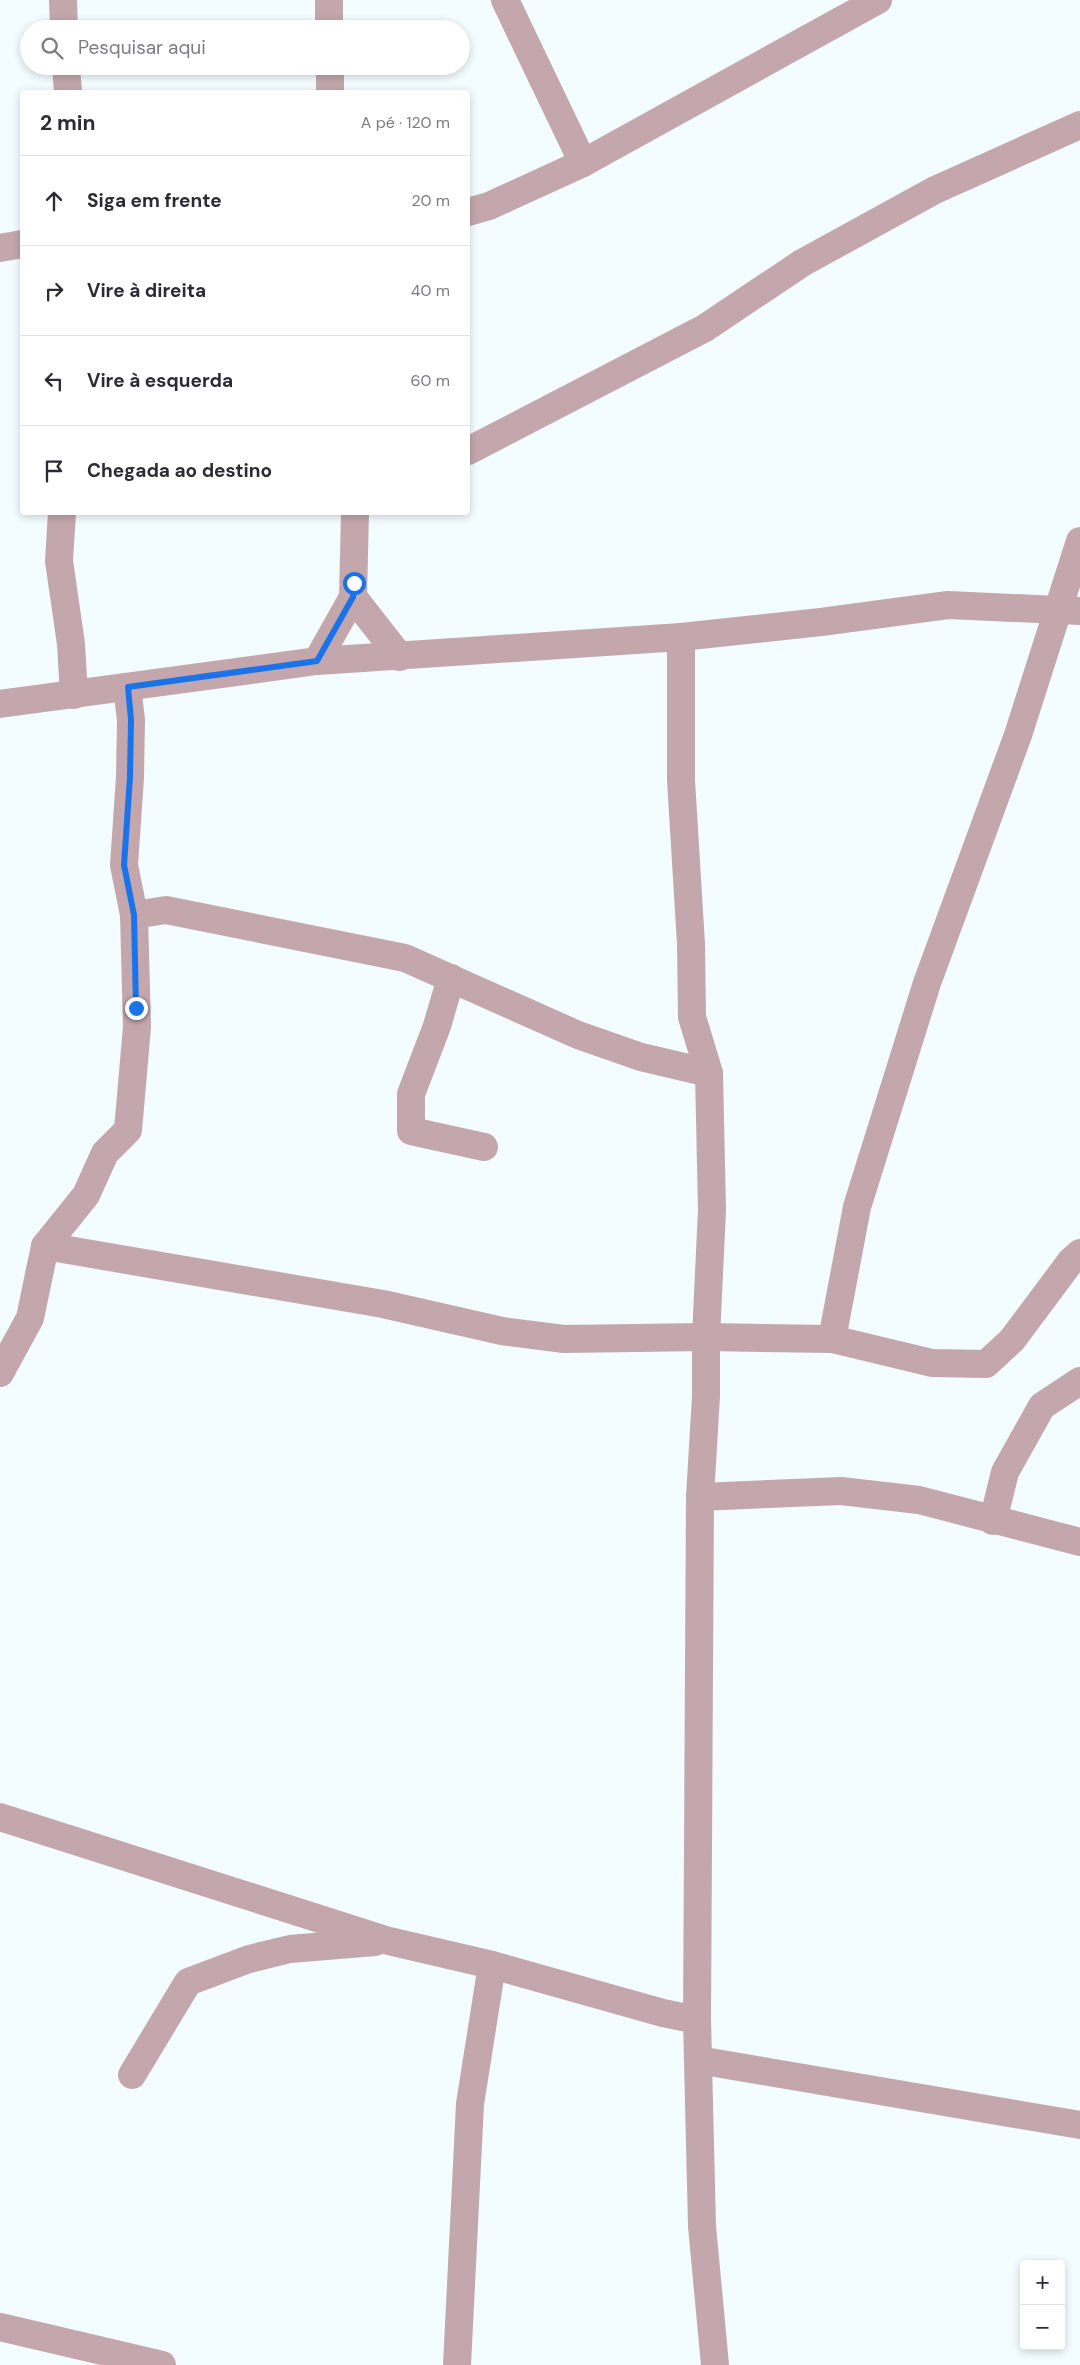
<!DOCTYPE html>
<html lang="pt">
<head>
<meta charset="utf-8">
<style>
	:root { --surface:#fff; --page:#f7f7f7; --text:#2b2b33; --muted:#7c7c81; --line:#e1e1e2 }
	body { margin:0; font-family:"DM Sans",sans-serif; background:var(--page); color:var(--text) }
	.controls { position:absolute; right:15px; bottom:15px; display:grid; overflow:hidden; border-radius:5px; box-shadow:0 2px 8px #0003 }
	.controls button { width:45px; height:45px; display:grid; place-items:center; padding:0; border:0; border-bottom:1px solid var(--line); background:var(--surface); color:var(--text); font:25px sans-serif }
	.stop { position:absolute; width:15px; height:15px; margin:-11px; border:4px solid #1a73e8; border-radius:50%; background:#fff }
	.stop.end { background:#1a73e8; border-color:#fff; box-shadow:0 1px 5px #0008 }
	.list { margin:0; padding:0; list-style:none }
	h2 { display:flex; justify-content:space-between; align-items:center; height:65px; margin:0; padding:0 20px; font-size:21px }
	h2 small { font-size:16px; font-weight:400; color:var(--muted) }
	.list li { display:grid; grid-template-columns:32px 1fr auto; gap:15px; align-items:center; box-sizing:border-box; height:90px; padding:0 20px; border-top:1px solid var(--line) }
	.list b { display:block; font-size:19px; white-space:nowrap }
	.list em { font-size:16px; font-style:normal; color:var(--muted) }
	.icon { flex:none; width:28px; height:28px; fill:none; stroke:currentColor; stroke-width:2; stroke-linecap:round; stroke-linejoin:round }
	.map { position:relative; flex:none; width:1080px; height:2365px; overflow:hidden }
	.search { position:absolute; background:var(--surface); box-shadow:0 2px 8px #0003; left:20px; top:20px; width:450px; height:55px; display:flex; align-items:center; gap:12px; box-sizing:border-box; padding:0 18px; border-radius:28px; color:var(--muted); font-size:19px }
	.panel { position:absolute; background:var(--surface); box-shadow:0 2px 8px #0003; left:20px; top:90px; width:450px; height:425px; border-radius:5px }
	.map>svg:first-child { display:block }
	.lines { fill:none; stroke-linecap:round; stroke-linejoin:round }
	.minor { stroke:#c3a7ad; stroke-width:28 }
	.route { stroke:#1a73e8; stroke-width:6 }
</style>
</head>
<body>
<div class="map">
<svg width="1080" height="2365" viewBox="0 0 1080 2365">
	<rect width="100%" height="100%" fill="#f3fcfe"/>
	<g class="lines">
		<g class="minor">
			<path d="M63,0L64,29"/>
			<path d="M329,0V29"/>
			<path d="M505,0L583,163"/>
			<path d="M66,66L68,92"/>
			<path d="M330,66V92"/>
			<path d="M468,212L489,206L583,163L878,0"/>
			<path d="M0,248L22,244"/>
			<path d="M468,451L705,328L802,263L935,190L1080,125"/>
			<path d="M62,512L59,561L71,644L74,695"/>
			<path d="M353,597L400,657"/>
			<path d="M681,637V780L691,944L692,1017L709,1073L712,1210L706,1337V1396L700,1497L697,2020L702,2226L715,2365"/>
			<path d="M317,661L353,597L355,512"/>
			<path d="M0,704L317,661L681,637L821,622L948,605L1080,611"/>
			<path d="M134,915L166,910L405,958L578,1035L641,1057L709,1073"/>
			<path d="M451,978L437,1026L411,1094V1131L484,1147"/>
			<path d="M45,1246L383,1304L502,1331L564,1339L706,1337L832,1339L932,1363L986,1364L1012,1340L1071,1261L1080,1253"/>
			<path d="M832,1339L857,1207L927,983L1018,735L1080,541"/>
			<path d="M0,1373L30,1318L45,1246L86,1195L105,1153L128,1130L137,1027L134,915L124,865L130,777L131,720L127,687"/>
			<path d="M700,1497L841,1491L919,1500L1080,1542"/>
			<path d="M993,1521L1005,1472L1042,1406L1080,1381"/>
			<path d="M0,1817L389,1941L492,1965L663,2013L697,2020"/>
			<path d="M698,2060L1080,2125"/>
			<path d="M132,2075L188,1982L249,1959L290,1949L375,1942"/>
			<path d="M0,2327L162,2365"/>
			<path d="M457,2365L470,2104L492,1965"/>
		</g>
	</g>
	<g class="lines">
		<path class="route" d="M136,1008L134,915L124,865L130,777L131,720L128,687L317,661L353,597L354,583"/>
	</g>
</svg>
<div class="controls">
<button>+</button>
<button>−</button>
</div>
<div class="stop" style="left:354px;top:583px"></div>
<div class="stop end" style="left:136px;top:1008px"></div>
<div class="search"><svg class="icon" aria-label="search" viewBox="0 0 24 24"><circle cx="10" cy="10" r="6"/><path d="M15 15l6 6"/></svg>Pesquisar aqui</div>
<section class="panel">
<h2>2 min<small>A pé · 120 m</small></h2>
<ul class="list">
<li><svg class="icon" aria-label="ahead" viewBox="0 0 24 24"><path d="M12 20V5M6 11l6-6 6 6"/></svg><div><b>Siga em frente</b></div><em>20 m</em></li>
<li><svg class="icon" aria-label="right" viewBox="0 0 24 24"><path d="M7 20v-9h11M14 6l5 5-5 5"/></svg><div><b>Vire à direita</b></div><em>40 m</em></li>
<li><svg class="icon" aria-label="left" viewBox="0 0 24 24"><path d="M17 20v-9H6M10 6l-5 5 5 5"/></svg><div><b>Vire à esquerda</b></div><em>60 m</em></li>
<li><svg class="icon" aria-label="arrive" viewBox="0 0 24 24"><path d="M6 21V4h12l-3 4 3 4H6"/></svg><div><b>Chegada ao destino</b></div></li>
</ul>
</section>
</div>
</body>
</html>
